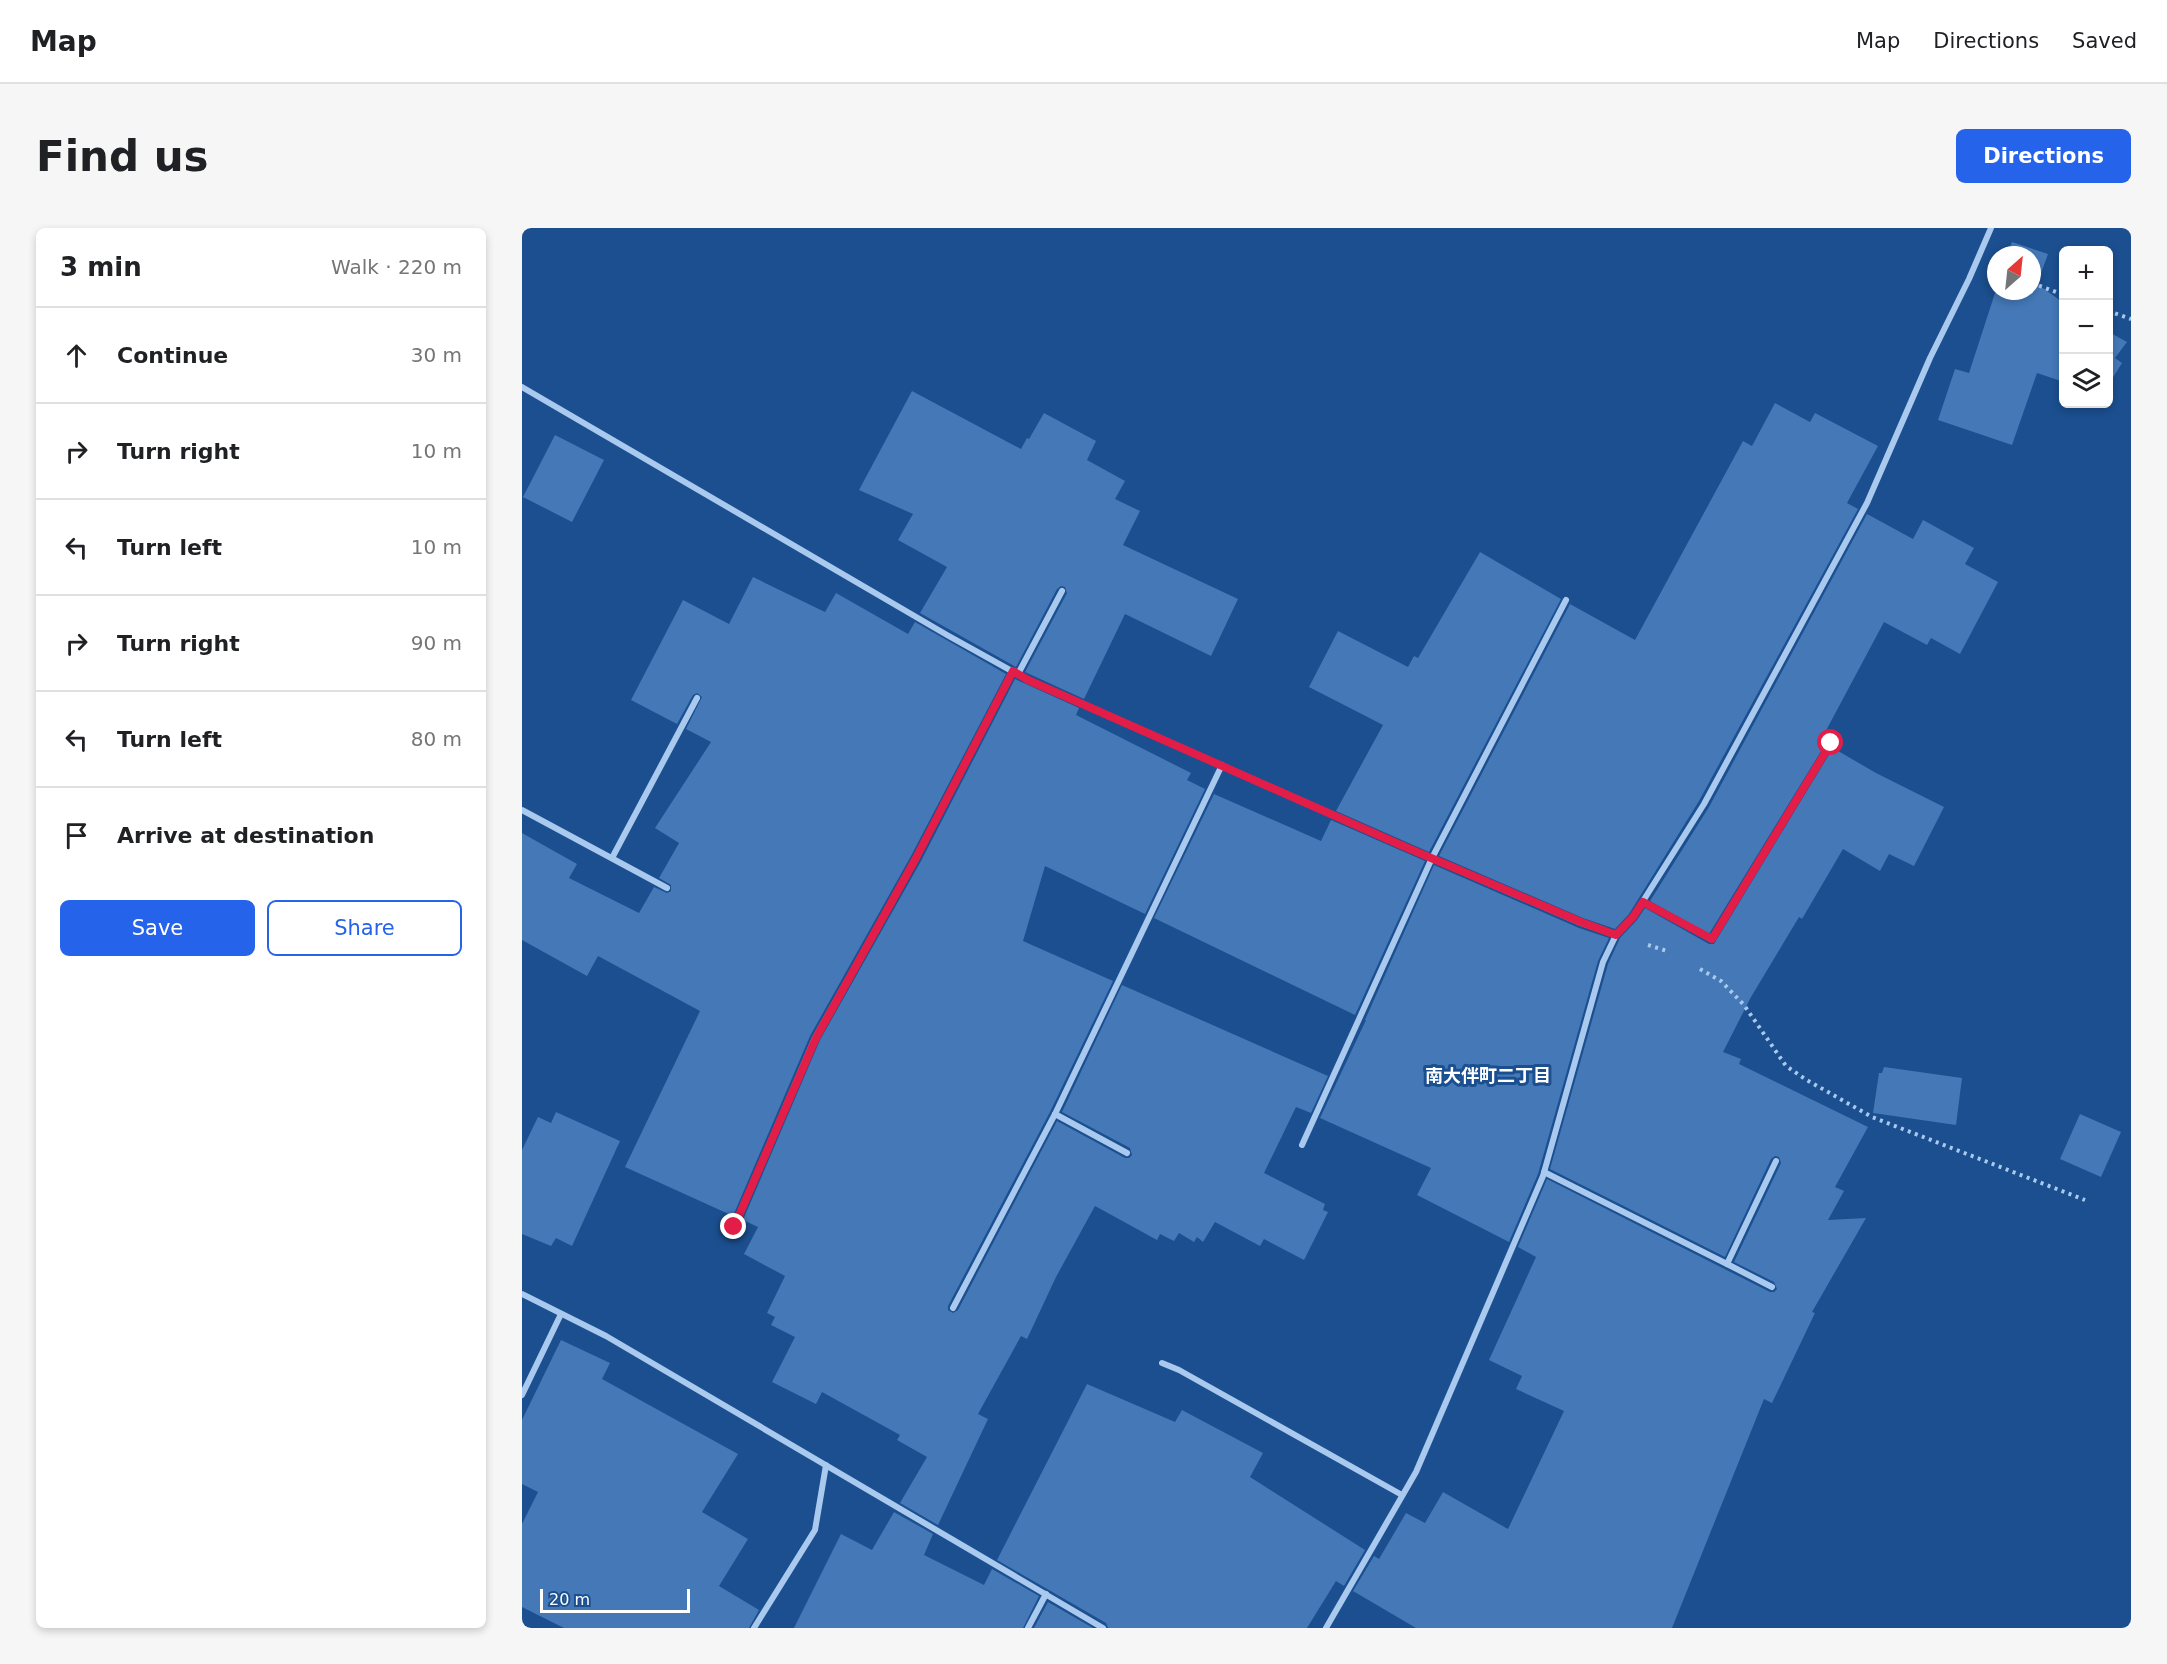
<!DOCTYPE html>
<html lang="en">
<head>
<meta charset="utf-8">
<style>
	:root { --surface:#fff; --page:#f6f6f6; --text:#202124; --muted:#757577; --line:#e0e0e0; --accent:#2563eb }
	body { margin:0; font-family:"DejaVu Sans","Noto Sans JP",sans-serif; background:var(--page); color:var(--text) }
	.controls { position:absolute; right:18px; top:18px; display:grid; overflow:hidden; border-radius:9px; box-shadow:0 3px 9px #0003 }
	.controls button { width:54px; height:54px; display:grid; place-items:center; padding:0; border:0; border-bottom:2px solid var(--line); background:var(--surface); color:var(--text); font:30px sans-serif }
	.compass { position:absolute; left:1465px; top:18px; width:54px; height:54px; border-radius:50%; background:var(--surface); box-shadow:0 3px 9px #0003; rotate:27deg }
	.scale { position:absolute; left:18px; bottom:15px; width:150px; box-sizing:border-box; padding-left:6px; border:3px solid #fff; border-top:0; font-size:16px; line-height:21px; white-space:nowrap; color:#fff; -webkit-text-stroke:4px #1b4f8f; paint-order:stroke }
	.stop { position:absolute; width:18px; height:18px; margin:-14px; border:4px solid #e11d48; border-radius:50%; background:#fff }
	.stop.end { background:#e11d48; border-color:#fff; box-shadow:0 2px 6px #0008 }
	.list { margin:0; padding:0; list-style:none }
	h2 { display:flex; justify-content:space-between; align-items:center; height:78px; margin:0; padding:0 24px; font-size:26px }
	h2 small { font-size:20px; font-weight:400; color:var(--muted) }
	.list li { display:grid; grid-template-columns:39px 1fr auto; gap:18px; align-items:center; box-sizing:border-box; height:96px; padding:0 24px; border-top:2px solid var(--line) }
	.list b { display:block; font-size:22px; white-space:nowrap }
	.list em { font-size:20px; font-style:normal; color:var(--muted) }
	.actions { display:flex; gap:12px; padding:18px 24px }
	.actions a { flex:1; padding:14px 0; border:2px solid var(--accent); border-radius:9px; text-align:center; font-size:21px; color:var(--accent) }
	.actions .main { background:var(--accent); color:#fff }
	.icon { flex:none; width:33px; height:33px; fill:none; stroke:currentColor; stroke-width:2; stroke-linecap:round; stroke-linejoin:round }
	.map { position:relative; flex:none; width:1609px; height:1400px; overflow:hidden; border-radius:9px }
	header { display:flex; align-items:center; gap:36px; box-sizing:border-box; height:84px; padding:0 30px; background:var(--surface); border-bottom:2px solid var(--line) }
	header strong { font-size:28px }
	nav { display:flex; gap:33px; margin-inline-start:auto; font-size:21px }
	.intro { display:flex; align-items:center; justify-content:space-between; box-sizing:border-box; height:144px; padding:0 36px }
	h1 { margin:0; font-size:42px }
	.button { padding:15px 27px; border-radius:9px; background:var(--accent); color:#fff; font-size:21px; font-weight:700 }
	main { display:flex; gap:36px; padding:0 36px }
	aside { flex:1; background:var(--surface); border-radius:9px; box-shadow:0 3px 9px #0003 }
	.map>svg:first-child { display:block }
	.building { fill:#4478b7 }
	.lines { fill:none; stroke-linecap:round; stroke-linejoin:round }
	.path { stroke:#a9c9ee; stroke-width:4; stroke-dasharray:3 4.5; stroke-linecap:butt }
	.lane { stroke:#a9c9ee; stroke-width:4.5 }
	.street { stroke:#a9c9ee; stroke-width:6 }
	.route { stroke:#e11d48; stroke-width:8 }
	.labels { text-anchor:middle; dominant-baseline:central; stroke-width:6; stroke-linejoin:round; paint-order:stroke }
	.neighbourhood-label { font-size:18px; font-weight:bold; fill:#fff; stroke:#1b4f8f }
</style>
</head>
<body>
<header>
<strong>Map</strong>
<nav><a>Map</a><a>Directions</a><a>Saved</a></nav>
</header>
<div class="intro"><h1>Find us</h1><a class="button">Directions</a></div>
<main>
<aside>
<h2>3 min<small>Walk · 220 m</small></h2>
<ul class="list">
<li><svg class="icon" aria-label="ahead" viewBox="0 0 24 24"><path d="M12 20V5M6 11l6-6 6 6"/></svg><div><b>Continue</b></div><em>30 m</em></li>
<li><svg class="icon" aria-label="right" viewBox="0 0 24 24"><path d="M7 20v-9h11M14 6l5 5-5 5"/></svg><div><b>Turn right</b></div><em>10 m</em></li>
<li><svg class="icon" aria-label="left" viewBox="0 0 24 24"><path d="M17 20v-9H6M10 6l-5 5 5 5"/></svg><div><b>Turn left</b></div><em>10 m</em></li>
<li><svg class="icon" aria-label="right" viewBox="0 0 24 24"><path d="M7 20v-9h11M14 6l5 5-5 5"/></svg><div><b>Turn right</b></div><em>90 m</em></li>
<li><svg class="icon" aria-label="left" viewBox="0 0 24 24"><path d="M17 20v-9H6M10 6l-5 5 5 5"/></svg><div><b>Turn left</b></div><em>80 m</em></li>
<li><svg class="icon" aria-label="arrive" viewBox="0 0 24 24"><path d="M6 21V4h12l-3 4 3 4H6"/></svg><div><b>Arrive at destination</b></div></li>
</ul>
<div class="actions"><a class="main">Save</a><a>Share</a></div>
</aside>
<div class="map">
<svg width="1609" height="1400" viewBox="0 0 1609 1400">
	<rect width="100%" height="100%" fill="#1b4f8f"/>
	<g class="building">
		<path d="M1490,14L1526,26L1515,56L1542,75V154L1515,145L1490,217L1416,192L1433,141L1447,145L1474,62L1510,63V27H1485Z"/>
		<path d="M1587,104L1605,114L1593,130L1600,135L1587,156Z"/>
		<path d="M390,163L499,221L505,210L507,211L522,185L574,213L565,232L603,253L593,271L618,283L601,317L716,371L689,428L603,386L562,471L503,444L545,365L543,359L539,358L535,361L494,439L398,385L425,339L376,312L391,286L337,262Z"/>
		<path d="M1253,175L1288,194L1293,185L1356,218L1325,275L1336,281L1177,573L1107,686L1093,701L1061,690L917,628L1048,376L1113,412L1221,213L1230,218Z"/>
		<path d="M33,207L82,232L50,294L1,269Z"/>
		<path d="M1345,286L1391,311L1401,292L1452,320L1443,336L1476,354L1438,426L1409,410L1405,417L1362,394L1299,512L1304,515L1187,706L1128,673L1187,579Z"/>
		<path d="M958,324L1039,371L907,624L814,583L861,497L787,459L816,403L886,439L892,428L896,430Z"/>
		<path d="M231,349L303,384L314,365L386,406L393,394L484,446L389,628L288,808L211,988L103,939L178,783L76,728L65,748L0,712V605L55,636L47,650L117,685L132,659L145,665L149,663V657L137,650L157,615L133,600L189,514L164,501L180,469L175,465L171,467L155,496L109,472L161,372L207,396Z"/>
		<path d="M493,451L557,480L554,487L669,545L665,552L683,561L623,686L523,638L501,713L591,753L528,884L426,1078V1082L431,1085L436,1082L535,893L603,930H607L610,927L608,920L540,884L600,757L806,848L789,885L774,879L742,945L803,976L801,982L806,984L782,1032L742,1011L738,1018L693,994L681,1014L675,1009L672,1014L657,1005L652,1013L638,1006L635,1012L573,978L534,1049L505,1111L499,1108L456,1186L466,1191L416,1297L378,1275L405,1229L375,1212L378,1207L300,1164L294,1176L250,1154L273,1109L249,1097L253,1089L245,1085L263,1048L222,1026L236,999L221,992L298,812L399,633Z"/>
		<path d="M1311,520L1354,545L1422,579L1392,638L1367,626L1358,643L1321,621L1280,691L1277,689L1229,769L1201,824L1219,831L1217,836L1346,899L1313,959L1322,963L1306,992L1344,990L1290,1084L1293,1085L1250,1175L1242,1171L1150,1400H894L831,1363L852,1328L857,1331L884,1285L903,1295L921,1264L986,1301L1042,1183L994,1161L1000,1148L967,1132L1014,1029L996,1019L1025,951L1248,1064H1252L1255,1061L1252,1054L1212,1034L1259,935L1257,929L1253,928L1249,931L1203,1029L1028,941L1086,736L1098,710L1115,692L1123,680L1187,716H1192Z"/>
		<path d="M692,566L799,613L809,592L903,633L833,787L632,690Z"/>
		<path d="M912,637L1057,700L1087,710L1076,733L1016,946L987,1014L895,967L909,940L798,890L844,792H843Z"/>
		<path d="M1362,839L1440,850L1434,897L1351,885L1357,845H1360Z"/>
		<path d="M34,884L98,913L50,1018L34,1010L29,1018L0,1006V922L16,889L29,895Z"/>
		<path d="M1558,886L1599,904L1579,949L1538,931Z"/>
		<path d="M39,1112L88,1135L80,1151L216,1226L180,1284L226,1311L197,1358L237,1382L227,1400H42L0,1379V1296L16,1264L0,1256V1192Z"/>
		<path d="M565,1156L653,1194L660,1182L741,1225L728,1249L843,1322L822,1358L814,1353L785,1400H586L584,1395L475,1332Z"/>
		<path d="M372,1284L411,1306L402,1327L462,1357L470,1341L517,1368L501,1400H272L319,1306L350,1322Z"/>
		<path d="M526,1374L571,1400H512Z"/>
	</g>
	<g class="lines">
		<g class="path">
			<path d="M1510,55L1542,67"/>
			<path d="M1586,83L1609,91"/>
			<path d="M1126,717L1145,723"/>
			<path d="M1178,741L1199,753L1222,777L1264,838L1283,851L1350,889L1563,972"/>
		</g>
		<path class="lane" d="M1121,674L1189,712L1309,515"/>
		<g class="street">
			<path d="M0,159L425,407L506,452L881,618L1059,695L1094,707"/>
			<path d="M496,446L540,363"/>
			<path d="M0,582L145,660"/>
			<path d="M90,630L175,470"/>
			<path d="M533,886L605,925"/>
			<path d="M780,917L910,630L1044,372"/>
			<path d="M1022,944L1205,1036L1254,933"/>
			<path d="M212,999L293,810L394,630L491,443"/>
			<path d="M1205,1036L1250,1059"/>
			<path d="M0,1066L84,1108L581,1400"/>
			<path d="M431,1080L533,886L700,537"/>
			<path d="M640,1135L657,1142L880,1267"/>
			<path d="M0,1167L39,1086"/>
			<path d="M232,1400L293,1302L304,1237"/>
			<path d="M506,1400L524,1366"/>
			<path d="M804,1400L894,1244L1021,948L1081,734L1094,707L1111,689L1182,576L1345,275L1408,130L1447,51L1469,0"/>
		</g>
	</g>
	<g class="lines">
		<path class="route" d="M212,999L294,810L394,630L491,443L506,452L881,618L1059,694L1094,707L1111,689L1121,674L1190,711L1309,515"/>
	</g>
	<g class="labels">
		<g class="neighbourhood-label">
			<text x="966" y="847">南大伴町二丁目</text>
		</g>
	</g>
</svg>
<div class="controls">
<button>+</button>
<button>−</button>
<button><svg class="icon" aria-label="layers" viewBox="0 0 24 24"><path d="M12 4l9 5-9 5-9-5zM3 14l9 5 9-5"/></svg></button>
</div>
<svg class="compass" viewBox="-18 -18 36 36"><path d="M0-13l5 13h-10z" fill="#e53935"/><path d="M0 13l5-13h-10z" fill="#757577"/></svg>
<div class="scale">20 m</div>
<div class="stop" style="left:1309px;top:515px"></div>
<div class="stop end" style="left:212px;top:999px"></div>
</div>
</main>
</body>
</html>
